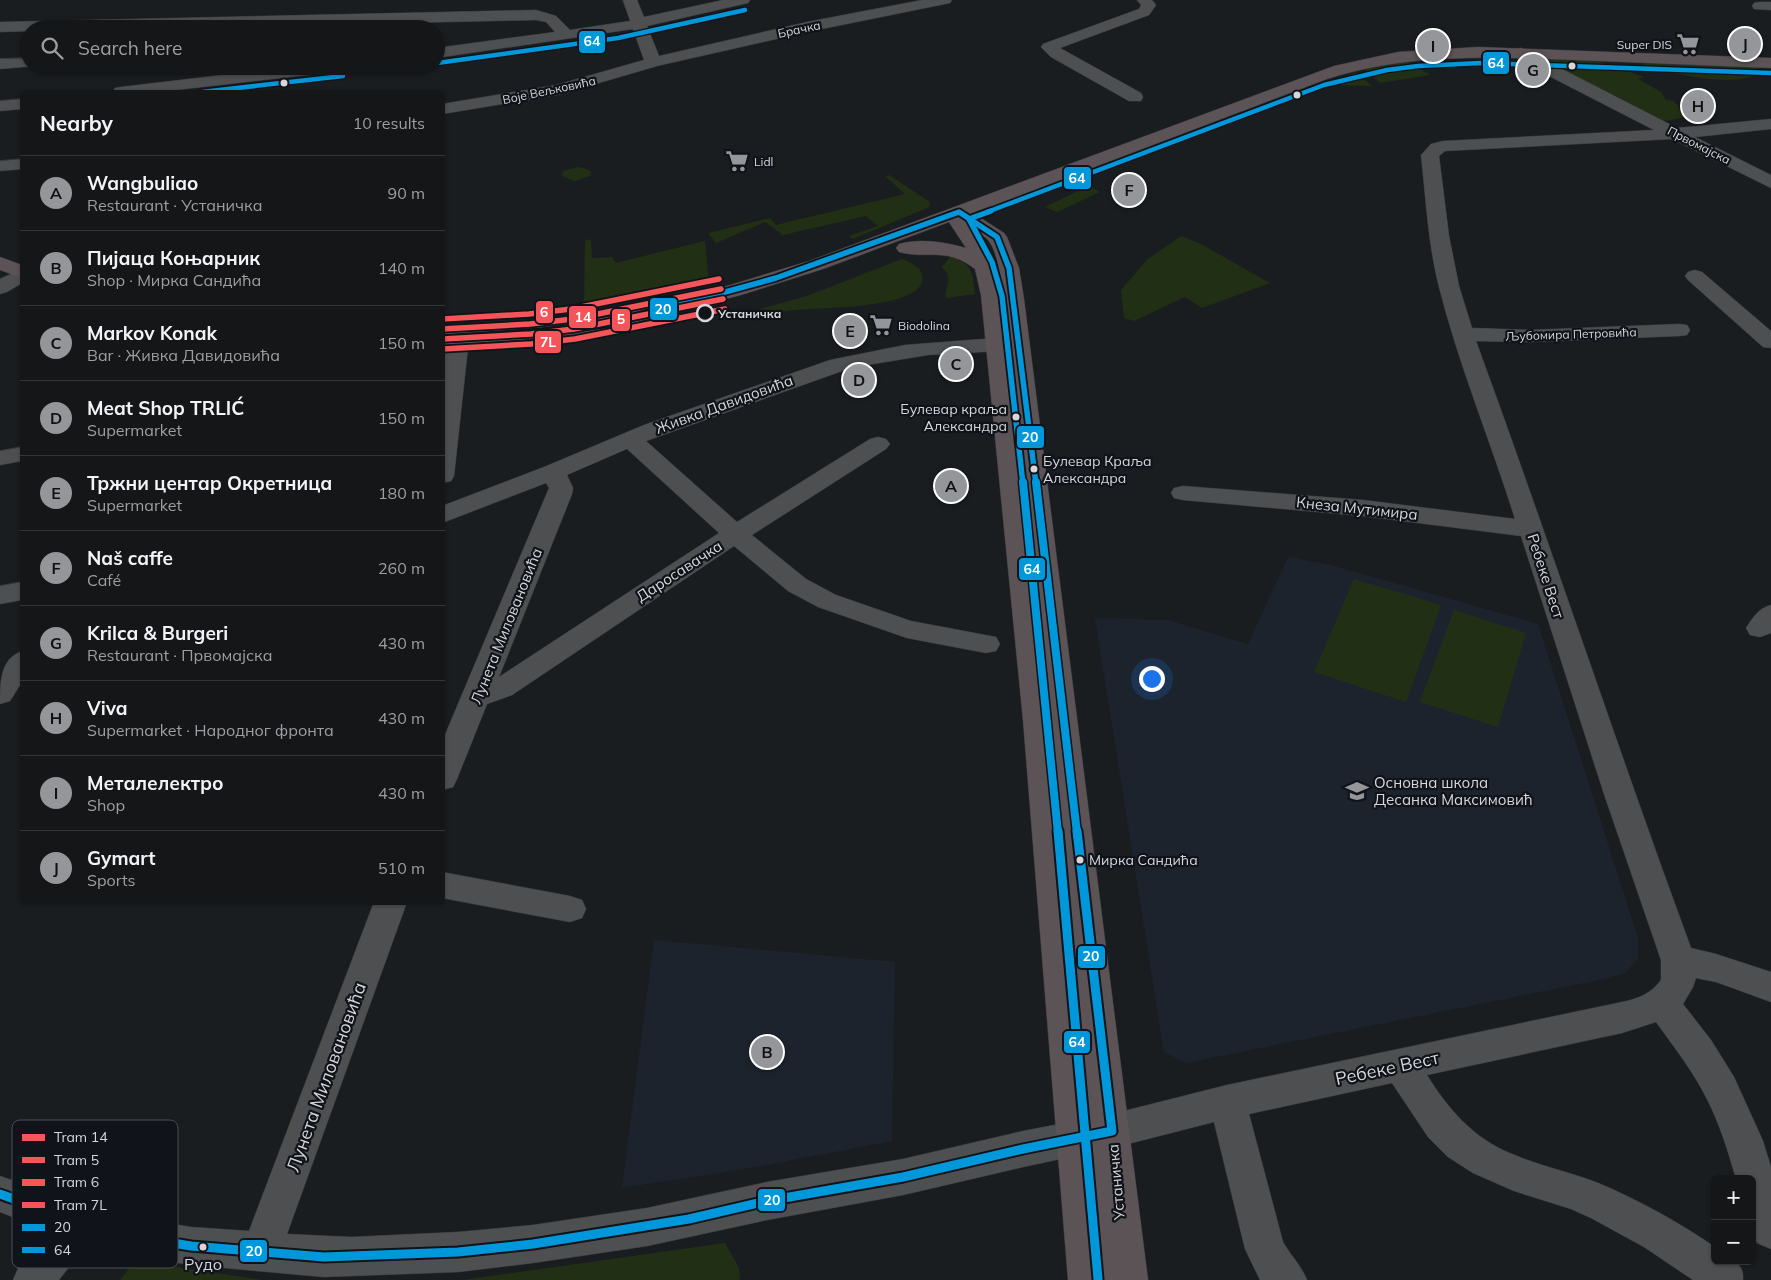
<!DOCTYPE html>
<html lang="en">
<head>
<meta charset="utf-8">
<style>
	:root { --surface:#141618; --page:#212325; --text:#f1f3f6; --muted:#9d9fa2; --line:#333537; --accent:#94969a }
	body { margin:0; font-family:Mulish,sans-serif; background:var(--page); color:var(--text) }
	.controls { position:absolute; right:15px; bottom:15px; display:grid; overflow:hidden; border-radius:8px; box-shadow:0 1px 4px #0004 }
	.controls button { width:45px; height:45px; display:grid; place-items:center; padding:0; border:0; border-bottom:1px solid var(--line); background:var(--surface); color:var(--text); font:25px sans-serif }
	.you { position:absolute; left:1151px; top:678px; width:18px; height:18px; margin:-12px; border:4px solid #fff; border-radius:50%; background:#1a73e8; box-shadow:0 0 0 8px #1a73e833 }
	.badge { display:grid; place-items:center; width:32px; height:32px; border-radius:50%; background:var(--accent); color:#111; font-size:16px; font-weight:700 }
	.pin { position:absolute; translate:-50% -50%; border:2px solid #fff; box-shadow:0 1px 5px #0006 }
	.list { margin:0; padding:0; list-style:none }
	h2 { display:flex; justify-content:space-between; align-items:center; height:65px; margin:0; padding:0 20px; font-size:21px }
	h2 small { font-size:16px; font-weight:400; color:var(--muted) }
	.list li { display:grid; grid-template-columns:32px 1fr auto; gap:15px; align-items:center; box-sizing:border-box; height:75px; padding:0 20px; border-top:1px solid var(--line) }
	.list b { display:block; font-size:19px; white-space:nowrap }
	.list p { margin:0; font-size:16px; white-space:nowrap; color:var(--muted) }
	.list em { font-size:16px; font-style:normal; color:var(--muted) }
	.icon { flex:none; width:28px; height:28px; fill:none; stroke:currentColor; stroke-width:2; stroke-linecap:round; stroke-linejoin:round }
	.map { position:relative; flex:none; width:1771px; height:1280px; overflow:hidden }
	.search { position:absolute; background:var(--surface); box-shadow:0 1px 4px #0004; left:20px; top:20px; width:425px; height:55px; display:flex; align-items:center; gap:12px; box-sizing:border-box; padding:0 18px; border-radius:28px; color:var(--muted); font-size:19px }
	.panel { position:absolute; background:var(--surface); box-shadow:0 1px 4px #0004; left:20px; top:90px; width:425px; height:815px; border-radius:8px }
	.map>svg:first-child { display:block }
	.built { fill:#1d232d }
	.green { fill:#213015 }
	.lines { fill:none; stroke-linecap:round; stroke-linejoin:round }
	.minor-casing { stroke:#37393b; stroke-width:1 }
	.major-casing { stroke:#37393b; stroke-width:1 }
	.minor { fill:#4d4f51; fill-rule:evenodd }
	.major { fill:#5b5356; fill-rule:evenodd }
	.bus-1-far2-casing { stroke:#101319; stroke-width:9 }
	.bus-1-far1-casing { stroke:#101319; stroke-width:11 }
	.bus-1-casing { stroke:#101319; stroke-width:13 }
	.bus-2-far3-casing { stroke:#101319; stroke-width:7 }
	.bus-2-far2-casing { stroke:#101319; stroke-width:9 }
	.bus-2-far1-casing { stroke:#101319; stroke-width:11 }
	.bus-2-casing { stroke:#101319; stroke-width:13 }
	.bus-1-far2 { stroke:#0098da; stroke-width:5.5 }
	.bus-1-far1 { stroke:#0098da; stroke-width:8 }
	.bus-1 { stroke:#0098da; stroke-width:9 }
	.bus-2-far3 { stroke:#0098da; stroke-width:4.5 }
	.bus-2-far2 { stroke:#0098da; stroke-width:5.5 }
	.bus-2-far1 { stroke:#0098da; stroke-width:8 }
	.bus-2 { stroke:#0098da; stroke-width:9 }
	.tram-1-casing { stroke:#101319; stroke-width:9 }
	.tram-2-casing { stroke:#101319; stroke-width:9 }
	.tram-3-casing { stroke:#101319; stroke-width:9 }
	.tram-4-casing { stroke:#101319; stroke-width:9 }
	.tram-1 { stroke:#f55559; stroke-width:5.5 }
	.tram-2 { stroke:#f55559; stroke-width:5.5 }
	.tram-3 { stroke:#f55559; stroke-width:5.5 }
	.tram-4 { stroke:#f55559; stroke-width:5.5 }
	.bus-dot { fill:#d5d7db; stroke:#101319; stroke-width:2 }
	.stop-dot { fill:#101319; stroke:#d5d7db; stroke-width:2.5 }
	.labels { text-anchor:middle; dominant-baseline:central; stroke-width:4.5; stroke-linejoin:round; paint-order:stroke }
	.far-street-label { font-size:12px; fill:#d5d7db; stroke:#101319 }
	.far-poi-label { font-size:12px; fill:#d5d7db; stroke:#101319; text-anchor:start }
	.far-stop-label { font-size:12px; font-weight:bold; fill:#d5d7db; stroke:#101319; text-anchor:start }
	.bus-label { font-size:14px; fill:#d5d7db; stroke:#101319; text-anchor:start }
	.street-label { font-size:15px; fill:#d5d7db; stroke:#101319 }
	.poi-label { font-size:15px; fill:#d5d7db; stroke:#101319; text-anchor:start }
	.near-bus-label { font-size:16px; fill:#d5d7db; stroke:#101319 }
	.near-street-label { font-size:18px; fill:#d5d7db; stroke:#101319 }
	.key { fill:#101319; stroke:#4b4e53; stroke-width:1 }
	.key-label { font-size:14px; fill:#d5d7db }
	.line-badge { stroke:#101319; stroke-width:2 }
	.badge-label { font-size:14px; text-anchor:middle; font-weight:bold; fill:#fff }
</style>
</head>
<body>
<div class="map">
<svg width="1771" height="1280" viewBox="0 0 1771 1280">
	<rect width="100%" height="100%" fill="#1a1d20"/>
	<g class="built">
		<path d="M1288,557L1327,564L1538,624L1638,938V959L1625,973L1599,980L1186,1063L1164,1052L1095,618L1168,620L1248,644Z"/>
		<path d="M654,940L895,962L892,1141L761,1166L622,1188Z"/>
	</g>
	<g class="green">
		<path d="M1545,59L1595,60L1644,77L1638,79L1661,92L1666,100L1674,101L1686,117L1665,121L1656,119L1559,70Z"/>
		<path d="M1408,62L1430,75L1380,83L1364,69Z"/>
		<path d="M1643,63L1752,67L1758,69L1759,73C1732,89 1674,73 1645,66Z"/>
		<path d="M1356,72L1372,86L1334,85L1328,83Z"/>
		<path d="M579,167L591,171L590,176L575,181L562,176L563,171Z"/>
		<path d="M889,175L930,202L929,207L853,239L849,236L878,226L866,216L783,235L765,222L716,243L708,233L770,218L776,225L905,194L885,176Z"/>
		<path d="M1088,186L1100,192L1057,212L1045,207Z"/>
		<path d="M1181,236L1199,243L1270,283L1202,308L1185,297L1134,321L1124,318L1121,290L1148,259Z"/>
		<path d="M591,239L592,258L612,257L616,263L705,241L709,283L594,306L586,304L584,301L585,241Z"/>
		<path d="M951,256C973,265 972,271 975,294L946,298C944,286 955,280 942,267Z"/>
		<path d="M902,259C910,262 921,267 922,275C930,310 815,307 794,310C781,311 769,315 756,317L753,311L807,296Z"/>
		<path d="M1354,579L1441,605L1406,702L1314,672Z"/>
		<path d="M1454,610L1526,633L1498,727L1420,702Z"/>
		<path d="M725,1243L739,1268L740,1280H463Z"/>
		<path d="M135,1261H136L262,1280H120Z"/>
	</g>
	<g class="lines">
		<defs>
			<g id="minor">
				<path d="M623,0H637L644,17L723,0H750L748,3L647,26L659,56L807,22L922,0H952L950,3L945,4L807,32L657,66L558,95L442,114V104L556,85L644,60L633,29L436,58V48L555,32L546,22L536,20L126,29H29V31L0,32V22L536,10L556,16L570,30L630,21Z"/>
				<path d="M1137,0H1152L1156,5L1149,15L1060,48L1141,93L1143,97L1141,101H1129L1051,57L1041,47L1043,44L1139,9L1141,5Z"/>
				<path d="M1759,2H1771V10L1754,9L1752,6L1754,3Z"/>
				<path d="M1521,48L1677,128L1771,119V129L1695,137L1771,175V188L1672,139L1445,151L1439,156L1449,236L1459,286L1472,328L1530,330L1679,324L1687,325L1690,330L1687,335L1679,336L1530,342L1476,341C1550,543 1617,747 1691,948L1716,954L1771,972V1002L1716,982L1696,978L1693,987L1683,1004L1711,1040L1734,1077L1763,1141L1771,1167V1249L1757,1243L1752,1232V1179H1736C1728,1151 1720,1125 1707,1099C1693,1071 1674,1047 1656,1022L1622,1033L1427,1075C1448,1109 1474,1139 1512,1154C1540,1166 1570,1172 1598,1183C1639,1200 1678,1222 1715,1247V1261C1731,1261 1744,1260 1743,1280H1693L1644,1247L1591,1218L1571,1209L1514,1191L1473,1173L1448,1157L1428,1137L1392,1083L1249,1114L1283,1242C1291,1256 1301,1265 1307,1280H1260L1245,1249L1214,1122L1112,1148L1023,1167L903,1195L767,1220L647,1246L533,1263L458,1272L324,1277L191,1265L105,1251L86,1245L59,1280H13L19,1266L48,1231L0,1212V1176L105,1213L191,1227L249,1231L374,902H407L287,1234L351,1237L458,1232L533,1225L647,1208L767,1182L903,1159L1023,1131L1112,1114L1227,1085L1622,1002C1637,999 1651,994 1661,980V960L1604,794L1521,536L1363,516L1183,500L1174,498L1171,493L1174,488L1183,486L1363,500L1515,519C1491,442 1459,366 1439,287C1428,244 1426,199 1421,155L1431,144L1443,141L1654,130L1545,74L1515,56L1513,53L1515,50Z"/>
				<path d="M29,58V66H35L0,69V59Z"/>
				<path d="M299,66H350L348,69L342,71L159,92H113L115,88L121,87Z"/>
				<path d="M22,99V109L0,111V101Z"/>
				<path d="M22,159V169L0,171V161Z"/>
				<path d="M22,269V283L7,292L0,294V279Z"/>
				<path d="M1695,270L1702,272L1771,331V348L1763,347L1688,280L1685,276L1688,272Z"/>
				<path d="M458,332L466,333L469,338L454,476L451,481L442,483V376L447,338L450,333Z"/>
				<path d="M996,338L1027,339L1030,344L1027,349L1019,350L928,355L861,366L845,370L646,441L737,522L870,439L878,437L886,439L890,444L886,449L752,535L806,579L836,595L911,621L996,637L1000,644L996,651L986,653L907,638L818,607L788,591L734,546L512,695L487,704L457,779L453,787L442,790V742L549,488L546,483L442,523V506L544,467L644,425L830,360L905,345ZM627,449L719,533L499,677L572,494L573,488L567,475Z"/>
				<path d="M22,447V461L0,465V451Z"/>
				<path d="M22,582V600L0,604V586Z"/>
				<path d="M1771,605V633L1760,637L1750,635L1746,628C1753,617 1759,608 1771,605Z"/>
				<path d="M22,651V682L10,701L0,704C0,682 0,659 22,651Z"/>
				<path d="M442,872L570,896L582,900L586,909L582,918L570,922L442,898Z"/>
			</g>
			<g id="major">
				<path d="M1478,47L1771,58V68C1705,65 1640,63 1574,60C1490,57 1408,53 1327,79L973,213L1004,233L1007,237L1019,268L1024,299L1148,1280H1068L1023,720L981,295L975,269C945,246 929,260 899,252L896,248L899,244C921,238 944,242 966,248L949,222L823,269L741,295L639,321L636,327C623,331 609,330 595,332C544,338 493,342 442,345V333L542,326L609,317L727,286L809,261L1334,66L1398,52ZM975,231C979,234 985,236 988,240C1002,255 1006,319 1008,342C1003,299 1000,267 975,231Z"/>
				<path d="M0,257L22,265V278L0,270Z"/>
			</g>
		</defs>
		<use href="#minor" class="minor-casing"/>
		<use href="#major" class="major-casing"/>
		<use href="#minor" class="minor"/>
		<use href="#major" class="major"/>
		<defs>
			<path id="bus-1-far2" d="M442,339L542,332L612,323L776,278L959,212L997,237L1009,268L1036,484"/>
			<path id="bus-1-far1" d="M1036,482L1077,833"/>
			<path id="bus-1" d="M0,1194L105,1232L191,1246L324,1257L458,1252L533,1244L689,1219L767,1201L903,1177L1023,1149L1112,1131L1077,831"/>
			<g id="bus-2-far3">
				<path d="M437,63L618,38L745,10"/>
				<path d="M202,92L343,76"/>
				<path d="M987,212L1324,85L1387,70L1418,66L1481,63L1771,73"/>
			</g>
			<path id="bus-2-far2" d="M991,211L969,219L992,262L1002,296L1023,484"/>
			<path id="bus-2-far1" d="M1023,482L1058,833"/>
			<path id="bus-2" d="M1058,831L1098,1279"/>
		</defs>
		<use href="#bus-1-far2" class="bus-1-far2-casing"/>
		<use href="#bus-1-far1" class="bus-1-far1-casing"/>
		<use href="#bus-1" class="bus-1-casing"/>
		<use href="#bus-2-far3" class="bus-2-far3-casing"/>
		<use href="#bus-2-far2" class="bus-2-far2-casing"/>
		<use href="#bus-2-far1" class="bus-2-far1-casing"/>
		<use href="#bus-2" class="bus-2-casing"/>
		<use href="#bus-1-far2" class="bus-1-far2"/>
		<use href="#bus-1-far1" class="bus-1-far1"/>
		<use href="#bus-1" class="bus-1"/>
		<use href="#bus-2-far3" class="bus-2-far3"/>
		<use href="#bus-2-far2" class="bus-2-far2"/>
		<use href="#bus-2-far1" class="bus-2-far1"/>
		<use href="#bus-2" class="bus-2"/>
		<defs>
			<path id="tram-1" d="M442,329L530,324L573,319L721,289"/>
			<path id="tram-2" d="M443,339L531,334L574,329L723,299"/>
			<path id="tram-3" d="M442,319L529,314L571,309L719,279"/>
			<path id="tram-4" d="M443,349L531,344L575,339L725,309"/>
		</defs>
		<use href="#tram-1" class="tram-1-casing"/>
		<use href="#tram-2" class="tram-2-casing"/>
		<use href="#tram-3" class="tram-3-casing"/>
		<use href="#tram-4" class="tram-4-casing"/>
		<use href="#tram-1" class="tram-1"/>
		<use href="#tram-2" class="tram-2"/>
		<use href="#tram-3" class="tram-3"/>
		<use href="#tram-4" class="tram-4"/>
	</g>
	<defs>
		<symbol id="supermarket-bare" viewBox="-9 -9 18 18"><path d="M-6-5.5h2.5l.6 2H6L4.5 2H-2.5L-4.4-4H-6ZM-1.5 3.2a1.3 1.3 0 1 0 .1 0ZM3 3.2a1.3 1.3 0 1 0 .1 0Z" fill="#94969a" stroke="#101319" stroke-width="2.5" paint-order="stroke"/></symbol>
		<symbol id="school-bare" viewBox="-9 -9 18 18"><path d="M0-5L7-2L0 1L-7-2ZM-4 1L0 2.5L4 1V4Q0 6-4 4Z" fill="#94969a" stroke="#101319" stroke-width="2.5" paint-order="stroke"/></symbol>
	</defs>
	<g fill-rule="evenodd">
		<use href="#supermarket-bare" x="1672" y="28" width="32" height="32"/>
		<use href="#supermarket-bare" x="721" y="145" width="32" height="32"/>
		<use href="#supermarket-bare" x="865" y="309" width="32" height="32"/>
		<use href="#school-bare" x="1341" y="775" width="32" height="32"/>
	</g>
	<g class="bus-dot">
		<circle cx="1572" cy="66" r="4.5"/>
		<circle cx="284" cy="83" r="4.5"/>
		<circle cx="1297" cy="95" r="4.5"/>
		<circle cx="1016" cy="417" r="4.5"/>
		<circle cx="1034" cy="469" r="4.5"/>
		<circle cx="1080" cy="860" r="4.5"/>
		<circle cx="203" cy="1247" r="4.5"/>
	</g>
	<circle class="stop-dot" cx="705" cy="313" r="8"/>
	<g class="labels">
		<g class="far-street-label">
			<text transform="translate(799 29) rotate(-12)">Брачка</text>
			<text transform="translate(549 90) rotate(-12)">Воје Вељковића</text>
			<text transform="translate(1699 145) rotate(27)">Првомајска</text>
			<text transform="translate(1571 334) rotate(-2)">Љубомира Петровића</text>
		</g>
		<g class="far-poi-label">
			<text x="1672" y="44" text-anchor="end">Super DIS</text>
			<text x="754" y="161">Lidl</text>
			<text x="898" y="325">Biodolina</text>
		</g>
		<g class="far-stop-label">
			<text x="718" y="313">Устаничка</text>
		</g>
		<g class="bus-label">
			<text x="1007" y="409" text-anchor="end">Булевар краља<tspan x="1007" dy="17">Александра</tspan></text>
			<text x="1043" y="461">Булевар Краља<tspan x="1043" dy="17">Александра</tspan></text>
			<text x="1089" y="860">Мирка Сандића</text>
		</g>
		<g class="street-label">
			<text transform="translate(724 404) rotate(-20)">Живка Давидовића</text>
			<text transform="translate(1357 508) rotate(6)">Кнеза Мутимира</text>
			<text transform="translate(679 571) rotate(-33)">Даросавачка</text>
			<text transform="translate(1546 576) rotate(72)">Ребеке Вест</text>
			<text transform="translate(506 626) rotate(-68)">Лунета Миловановића</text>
			<text transform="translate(1116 1182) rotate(-95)">Устаничка</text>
		</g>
		<g class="poi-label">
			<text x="1374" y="782">Основна школа<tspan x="1374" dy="17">Десанка Максимовић</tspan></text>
		</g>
		<g class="near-bus-label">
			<text x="203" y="1264">Рудо</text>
		</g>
		<g class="near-street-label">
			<text transform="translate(1387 1068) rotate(-12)">Ребеке Вест</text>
			<text transform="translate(326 1077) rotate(-70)">Лунета Миловановића</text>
		</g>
	</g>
	<rect x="12" y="1120" width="166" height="148" rx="8" class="key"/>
	<rect x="22" y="1134" width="23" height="7" fill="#f55559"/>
	<rect x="22" y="1157" width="23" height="6" fill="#f55559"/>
	<rect x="22" y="1179" width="23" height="7" fill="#f55559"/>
	<rect x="22" y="1202" width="23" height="6" fill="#f55559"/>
	<rect x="22" y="1224" width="23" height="7" fill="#0098da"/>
	<rect x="22" y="1247" width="23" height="6" fill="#0098da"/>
	<g class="key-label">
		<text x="54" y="1142">Tram 14</text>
		<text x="54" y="1165">Tram 5</text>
		<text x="54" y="1187">Tram 6</text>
		<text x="54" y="1210">Tram 7L</text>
		<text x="54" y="1232">20</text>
		<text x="54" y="1255">64</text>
	</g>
	<g class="line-badge">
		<rect x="578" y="30" width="28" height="24" rx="5" fill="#0098da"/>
		<rect x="1482" y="51" width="28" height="24" rx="5" fill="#0098da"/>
		<rect x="1063" y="166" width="29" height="24" rx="5" fill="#0098da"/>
		<rect x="649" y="297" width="29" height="24" rx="5" fill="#0098da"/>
		<rect x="535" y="300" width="19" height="24" rx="5" fill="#f55559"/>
		<rect x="568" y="305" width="29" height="24" rx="5" fill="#f55559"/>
		<rect x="611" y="308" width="20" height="24" rx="5" fill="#f55559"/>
		<rect x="534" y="330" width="28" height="24" rx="5" fill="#f55559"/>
		<rect x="1016" y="425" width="29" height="24" rx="5" fill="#0098da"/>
		<rect x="1018" y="557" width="28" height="24" rx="5" fill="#0098da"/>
		<rect x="1077" y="945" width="29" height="24" rx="5" fill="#0098da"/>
		<rect x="1063" y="1030" width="28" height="24" rx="5" fill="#0098da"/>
		<rect x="757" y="1188" width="29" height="24" rx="5" fill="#0098da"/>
		<rect x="239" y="1239" width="29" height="24" rx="5" fill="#0098da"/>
	</g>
	<g class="badge-label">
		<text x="592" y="46">64</text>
		<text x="1496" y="68">64</text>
		<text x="1077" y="183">64</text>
		<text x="663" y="314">20</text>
		<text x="544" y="317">6</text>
		<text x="583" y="322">14</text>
		<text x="621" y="324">5</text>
		<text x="548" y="347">7L</text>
		<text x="1030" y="442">20</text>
		<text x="1032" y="574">64</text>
		<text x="1091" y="961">20</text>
		<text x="1077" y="1047">64</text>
		<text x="772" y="1205">20</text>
		<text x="254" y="1256">20</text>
	</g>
</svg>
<div class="controls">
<button>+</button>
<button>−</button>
</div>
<div class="you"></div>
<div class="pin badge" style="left:951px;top:486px">A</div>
<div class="pin badge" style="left:767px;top:1052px">B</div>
<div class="pin badge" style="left:956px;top:364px">C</div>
<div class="pin badge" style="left:859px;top:380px">D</div>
<div class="pin badge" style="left:850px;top:331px">E</div>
<div class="pin badge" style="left:1129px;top:190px">F</div>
<div class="pin badge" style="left:1533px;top:70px">G</div>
<div class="pin badge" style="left:1698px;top:106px">H</div>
<div class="pin badge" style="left:1433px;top:46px">I</div>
<div class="pin badge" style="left:1745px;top:44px">J</div>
<div class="search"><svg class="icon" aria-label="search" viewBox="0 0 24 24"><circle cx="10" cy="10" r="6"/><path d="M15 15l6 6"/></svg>Search here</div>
<section class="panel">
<h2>Nearby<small>10 results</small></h2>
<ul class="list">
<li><span class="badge">A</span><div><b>Wangbuliao</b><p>Restaurant · Устаничка</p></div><em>90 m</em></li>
<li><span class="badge">B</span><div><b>Пијаца Коњарник</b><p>Shop · Мирка Сандића</p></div><em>140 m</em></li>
<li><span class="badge">C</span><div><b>Markov Konak</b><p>Bar · Живка Давидовића</p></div><em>150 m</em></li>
<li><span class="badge">D</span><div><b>Meat Shop TRLIĆ</b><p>Supermarket</p></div><em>150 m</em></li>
<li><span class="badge">E</span><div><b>Тржни центар Окретница</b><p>Supermarket</p></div><em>180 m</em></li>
<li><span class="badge">F</span><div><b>Naš caffe</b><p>Café</p></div><em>260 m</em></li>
<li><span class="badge">G</span><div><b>Krilca &amp; Burgeri</b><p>Restaurant · Првомајска</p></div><em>430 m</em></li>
<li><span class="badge">H</span><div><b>Viva</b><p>Supermarket · Народног фронта</p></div><em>430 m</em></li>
<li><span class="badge">I</span><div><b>Металелектро</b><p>Shop</p></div><em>430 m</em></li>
<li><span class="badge">J</span><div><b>Gymart</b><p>Sports</p></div><em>510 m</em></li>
</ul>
</section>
</div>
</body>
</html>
